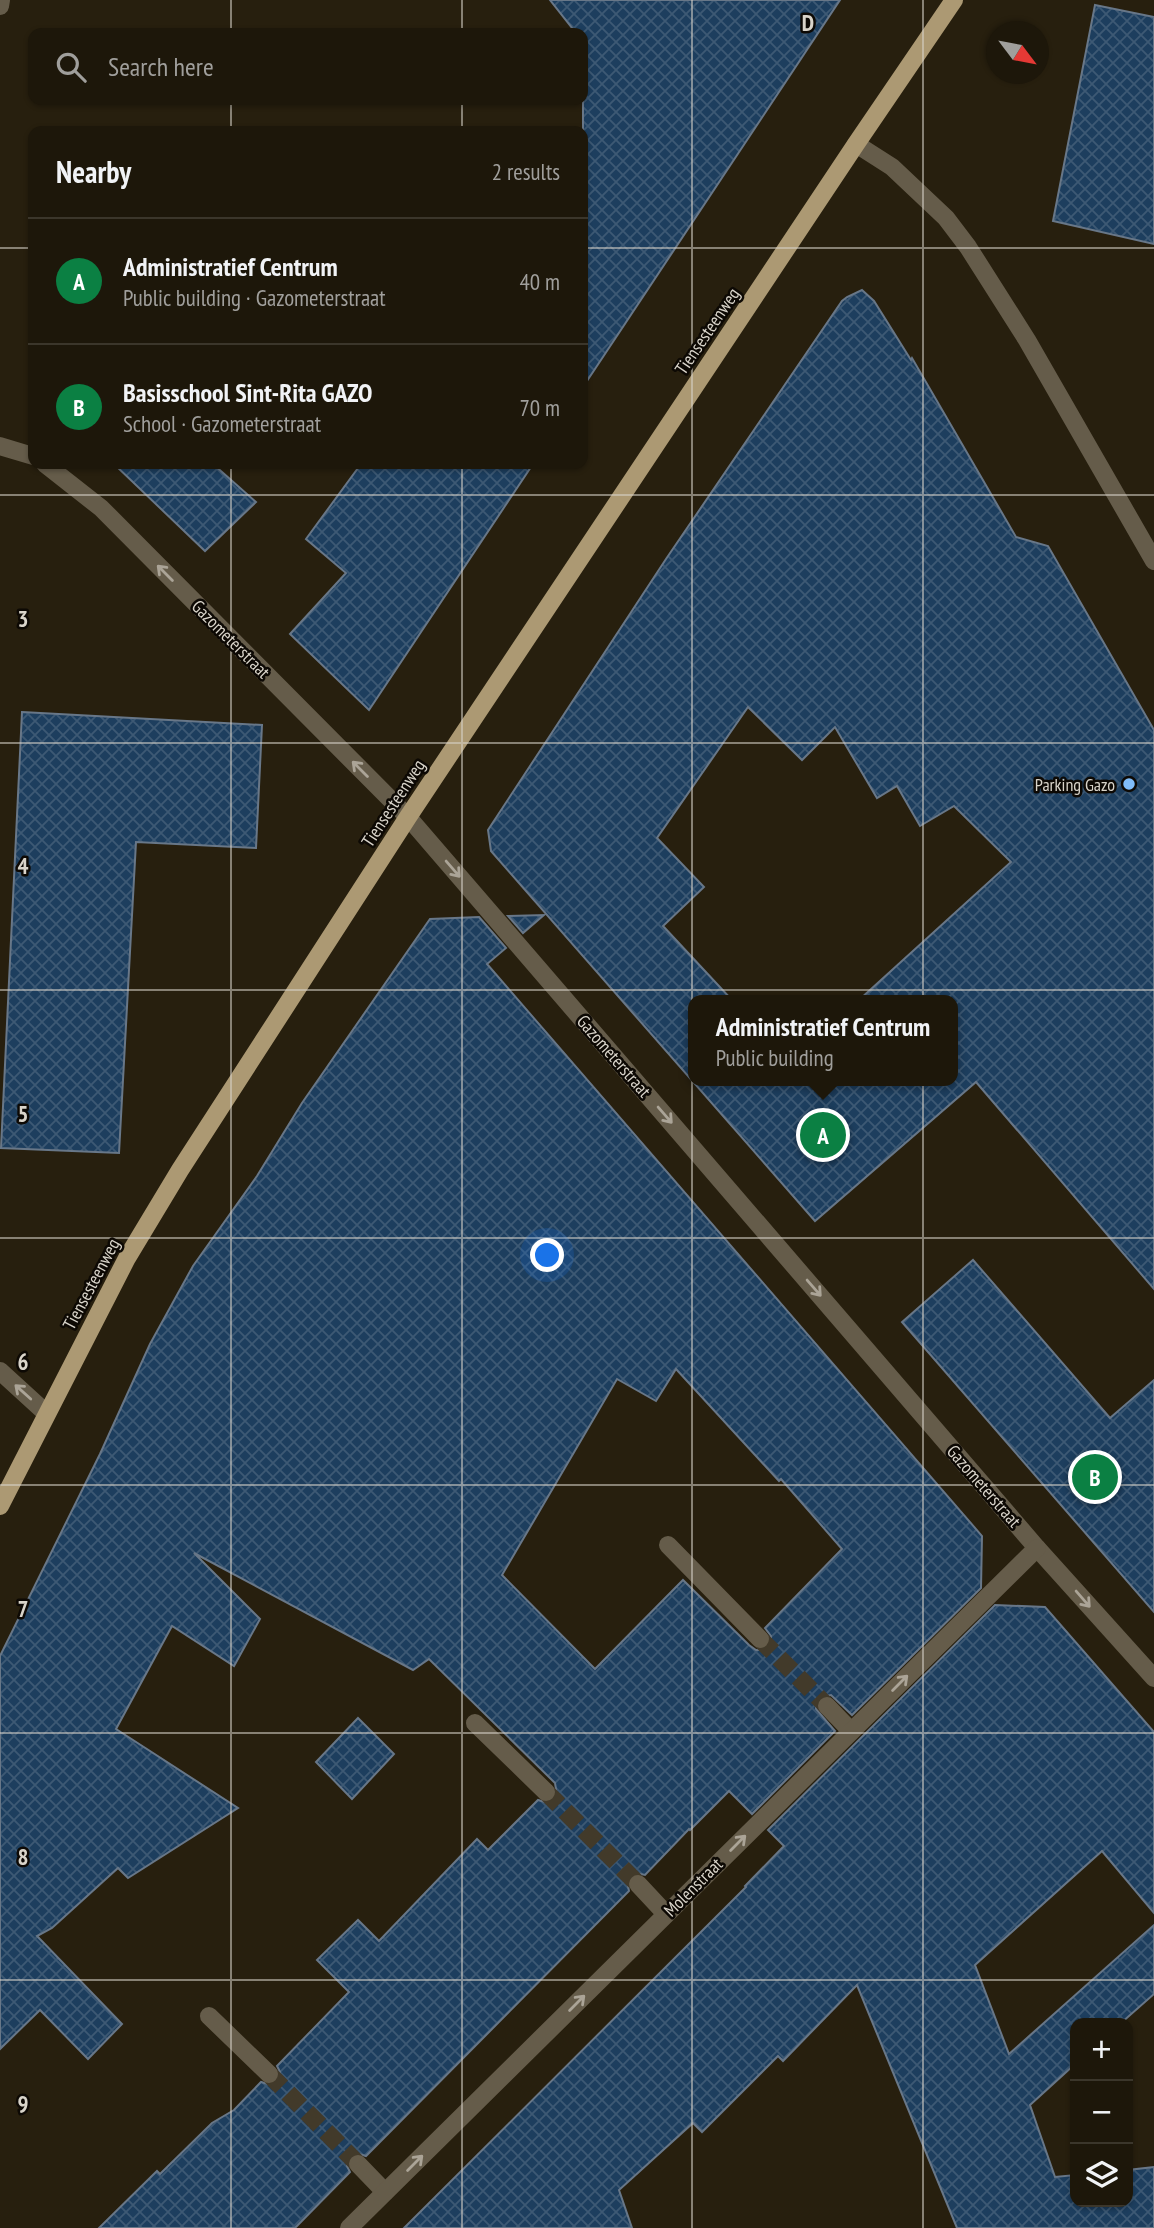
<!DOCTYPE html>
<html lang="en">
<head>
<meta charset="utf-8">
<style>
	:root { --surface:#1d170a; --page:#2a2418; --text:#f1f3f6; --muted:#a09f9c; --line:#3b362b; --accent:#0b8043 }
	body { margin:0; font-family:"PT Sans Narrow",sans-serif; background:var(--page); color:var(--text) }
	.controls { position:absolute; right:21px; bottom:21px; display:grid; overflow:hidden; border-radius:14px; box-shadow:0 2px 5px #0004 }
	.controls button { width:63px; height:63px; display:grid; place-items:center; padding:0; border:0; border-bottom:2px solid var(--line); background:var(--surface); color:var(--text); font:35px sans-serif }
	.compass { position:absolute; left:986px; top:21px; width:63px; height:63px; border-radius:50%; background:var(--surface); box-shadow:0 2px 5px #0004; rotate:122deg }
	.you { position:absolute; left:548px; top:1256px; width:24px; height:24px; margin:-18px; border:5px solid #fff; border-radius:50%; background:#1a73e8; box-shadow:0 0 0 10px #1a73e833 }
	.badge { display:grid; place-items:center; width:46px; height:46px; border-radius:50%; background:var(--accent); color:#fff; font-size:23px; font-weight:700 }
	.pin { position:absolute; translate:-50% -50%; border:4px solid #fff; box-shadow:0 2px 7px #0006 }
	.popup { position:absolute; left:688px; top:995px; width:270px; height:91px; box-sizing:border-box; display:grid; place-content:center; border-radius:14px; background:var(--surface); filter:drop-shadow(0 2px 5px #0005); font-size:23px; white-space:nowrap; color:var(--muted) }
	.popup b { font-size:26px; color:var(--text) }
	.popup::after { content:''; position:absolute; left:50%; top:100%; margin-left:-14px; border:14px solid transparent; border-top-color:var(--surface) }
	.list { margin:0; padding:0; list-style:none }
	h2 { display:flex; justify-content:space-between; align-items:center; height:91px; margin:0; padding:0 28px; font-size:30px }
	h2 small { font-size:23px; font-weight:400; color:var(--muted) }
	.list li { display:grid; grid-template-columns:46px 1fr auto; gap:21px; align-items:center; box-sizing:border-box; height:126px; padding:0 28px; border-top:2px solid var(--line) }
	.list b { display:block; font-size:26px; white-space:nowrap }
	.list p { margin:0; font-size:23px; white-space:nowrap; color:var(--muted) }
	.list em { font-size:23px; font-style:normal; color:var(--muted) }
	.icon { flex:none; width:38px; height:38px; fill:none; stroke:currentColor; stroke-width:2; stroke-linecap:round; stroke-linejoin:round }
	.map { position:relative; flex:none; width:1154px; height:2228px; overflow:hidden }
	.search { position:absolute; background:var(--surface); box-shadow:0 2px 5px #0004; left:28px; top:28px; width:560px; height:77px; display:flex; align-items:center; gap:18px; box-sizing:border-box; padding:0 24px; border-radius:14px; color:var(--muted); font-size:26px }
	.panel { position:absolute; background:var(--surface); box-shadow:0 2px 5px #0004; left:28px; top:126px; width:560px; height:343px; border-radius:14px }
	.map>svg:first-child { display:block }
	.building { fill:url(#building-cross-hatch); stroke:#687788; stroke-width:2; fill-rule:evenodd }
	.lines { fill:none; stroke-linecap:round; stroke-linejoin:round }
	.minor-tunnel { stroke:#423a2a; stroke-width:18; stroke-dasharray:18 9; stroke-linecap:butt }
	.minor { stroke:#655c4a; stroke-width:18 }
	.major { stroke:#ac9973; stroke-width:18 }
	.oneway { stroke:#aba497 }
	.grid { fill:none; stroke:#d9d4ca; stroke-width:2; stroke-opacity:0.55 }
	.poi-dot { fill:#80bdfa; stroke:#0d0904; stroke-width:2.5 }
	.labels { text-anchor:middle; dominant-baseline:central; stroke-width:5; stroke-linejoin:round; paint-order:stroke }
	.street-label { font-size:18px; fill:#d9d4ca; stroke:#0d0904 }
	.poi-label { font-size:18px; fill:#d9d4ca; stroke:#0d0904; text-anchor:end }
	.grid-label { font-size:23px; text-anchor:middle; font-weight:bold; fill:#d9d4ca; stroke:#0d0904; stroke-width:5; stroke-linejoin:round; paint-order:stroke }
</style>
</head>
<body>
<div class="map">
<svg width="1154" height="2228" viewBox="0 0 1154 2228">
	<defs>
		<pattern id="building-cross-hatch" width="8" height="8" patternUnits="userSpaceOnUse" patternTransform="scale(1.75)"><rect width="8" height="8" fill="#1d3e5e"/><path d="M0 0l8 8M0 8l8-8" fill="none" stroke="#3d5974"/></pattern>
	</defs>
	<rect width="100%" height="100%" fill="#271f0e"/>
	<g class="building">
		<path d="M550,0H840L583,387V33H576Z"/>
		<path d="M1095,5L1154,17V244L1053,221Z"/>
		<path d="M862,290L874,301L911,360L912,358L1016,537L1048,546L1154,730V1289L976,1082L815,1221L491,851L488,830L666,559L842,301L847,297ZM748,707L802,760L835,727L877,798L897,786L920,826L954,806L1011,862L859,1000H953V1081H694V1000H732L663,926L704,887L657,838Z"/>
		<path d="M114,464H213L256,502L205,551Z"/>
		<path d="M361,464H533L369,710L290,634L346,573L306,539Z"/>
		<path d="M22,712L262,725L256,848L136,842L119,1153L1,1148Z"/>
		<path d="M544,915L523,933L508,916Z"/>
		<path d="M479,917L506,948L487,964L982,1536L981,1588L852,1715L831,1695L820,1697L816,1704V1709L835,1731L752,1814L729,1791L690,1830L689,1829L645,1875L636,1873L631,1875L627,1881L629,1891L366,2156L356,2153L350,2156L347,2166L350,2172L295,2228H99L157,2171L160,2174L212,2123L234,2110L261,2082L271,2085L278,2081L280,2072L277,2066L349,1992L317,1960L358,1920L379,1941L477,1839L488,1850L538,1800L548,1803L557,1795L555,1783L429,1659L413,1670L194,1553L260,1619L234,1666L172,1626L116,1729L238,1808L128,1878L118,1868L52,1928L37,1936L122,2024L88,2059L40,2010L0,2049V1656L100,1454L150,1344L193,1266L257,1176L302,1103L430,919ZM676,1369L779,1481L781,1479L842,1549L765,1628L771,1636V1641L763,1650H756L749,1645L683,1580L595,1669L502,1575L617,1379L656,1401Z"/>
		<path d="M973,1260L1110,1418L1154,1380V1612L902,1322Z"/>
		<path d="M995,1605L1045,1607L1154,1732V1913L1102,1851L975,1965L1009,2054L1154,1925V1994L1121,2023H1075V2064L1030,2105L1055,2177L1075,2175V2202H1128V2170L1154,2167V2228H957L857,1985L783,2061L778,2056L702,2132L693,2123L619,2190L632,2228H404L746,1887L745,1886L784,1846L768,1830Z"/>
		<path d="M358,1718L394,1754L352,1799L316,1762Z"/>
	</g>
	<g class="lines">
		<g class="minor-tunnel">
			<path d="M760,1639L827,1706"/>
			<path d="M546,1792L638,1884"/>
			<path d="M269,2074L358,2164"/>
		</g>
		<g class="minor">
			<path d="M0,6L1,0"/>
			<path d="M856,144L892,167L946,218L968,247L1027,340L1154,561"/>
			<path d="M0,446L33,456"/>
			<path d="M45,464L101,508L408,817L1037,1548L1154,1678"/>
			<path d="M0,1371L46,1413"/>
			<path d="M668,1545L760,1639"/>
			<path d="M827,1706L851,1731"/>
			<path d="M475,1723L546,1792"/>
			<path d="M638,1884L666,1914"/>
			<path d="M209,2016L269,2074"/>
			<path d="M358,2164L385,2192"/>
			<path d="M349,2228L1037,1548"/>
		</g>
		<path class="major" d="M0,1506L127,1258L180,1170L408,817L856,144L954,0"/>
	</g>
	<defs><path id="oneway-shaft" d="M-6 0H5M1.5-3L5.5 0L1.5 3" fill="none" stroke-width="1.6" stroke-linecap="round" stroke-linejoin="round" transform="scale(1.75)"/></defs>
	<g class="oneway">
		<use href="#oneway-shaft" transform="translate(165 573) rotate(-135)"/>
		<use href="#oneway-shaft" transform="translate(360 769) rotate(-135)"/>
		<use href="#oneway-shaft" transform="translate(453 869) rotate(49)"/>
		<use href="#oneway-shaft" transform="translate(665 1115) rotate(49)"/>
		<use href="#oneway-shaft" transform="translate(814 1288) rotate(49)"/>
		<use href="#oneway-shaft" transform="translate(23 1392) rotate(-138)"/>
		<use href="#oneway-shaft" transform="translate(1083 1599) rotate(49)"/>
		<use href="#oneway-shaft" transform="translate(900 1683) rotate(-45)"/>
		<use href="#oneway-shaft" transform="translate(738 1843) rotate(-45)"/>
		<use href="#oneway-shaft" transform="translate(577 2003) rotate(-45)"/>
		<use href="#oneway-shaft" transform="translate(415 2163) rotate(-45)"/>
	</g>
	<path class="grid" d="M231,0V33M462,0V33M692,0V2228M923,0V2228M231,100V131M462,100V131M0,248H33M583,248H1154M231,464V2228M462,464V2228M0,495H1154M0,743H1154M0,990H1154M0,1238H1154M0,1485H1154M0,1733H1154M0,1980H1154"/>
	<circle class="poi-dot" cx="1129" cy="784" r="7"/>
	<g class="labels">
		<g class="street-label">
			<text transform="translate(707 331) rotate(-56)">Tiensesteenweg</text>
			<text transform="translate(231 639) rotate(45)">Gazometerstraat</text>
			<text transform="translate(393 803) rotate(-57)">Tiensesteenweg</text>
			<text transform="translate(614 1056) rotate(49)">Gazometerstraat</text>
			<text transform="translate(91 1284) rotate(-62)">Tiensesteenweg</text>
			<text transform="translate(984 1486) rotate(49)">Gazometerstraat</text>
			<text transform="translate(693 1887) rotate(-45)">Molenstraat</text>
		</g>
		<g class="poi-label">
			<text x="1115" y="784">Parking Gazo</text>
		</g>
	</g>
	<g class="grid-label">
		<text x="808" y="31">D</text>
		<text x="23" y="627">3</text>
		<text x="23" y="874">4</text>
		<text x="23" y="1122">5</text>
		<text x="23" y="1370">6</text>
		<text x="23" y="1617">7</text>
		<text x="23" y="1865">8</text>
		<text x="23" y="2112">9</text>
	</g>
</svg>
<div class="controls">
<button>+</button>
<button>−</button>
<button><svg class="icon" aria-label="layers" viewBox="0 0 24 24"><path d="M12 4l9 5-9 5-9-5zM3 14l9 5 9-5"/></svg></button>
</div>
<svg class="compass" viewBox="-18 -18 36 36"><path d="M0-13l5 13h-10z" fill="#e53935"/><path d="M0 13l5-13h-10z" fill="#a09f9c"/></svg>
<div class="you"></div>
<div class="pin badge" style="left:823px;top:1135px">A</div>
<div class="popup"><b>Administratief Centrum</b>Public building</div>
<div class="pin badge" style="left:1095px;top:1477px">B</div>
<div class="search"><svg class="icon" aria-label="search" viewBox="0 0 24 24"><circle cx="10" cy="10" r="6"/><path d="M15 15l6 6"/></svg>Search here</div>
<section class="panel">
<h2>Nearby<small>2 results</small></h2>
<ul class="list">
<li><span class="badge">A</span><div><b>Administratief Centrum</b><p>Public building · Gazometerstraat</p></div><em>40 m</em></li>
<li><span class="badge">B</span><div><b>Basisschool Sint-Rita GAZO</b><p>School · Gazometerstraat</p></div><em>70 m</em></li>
</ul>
</section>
</div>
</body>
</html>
